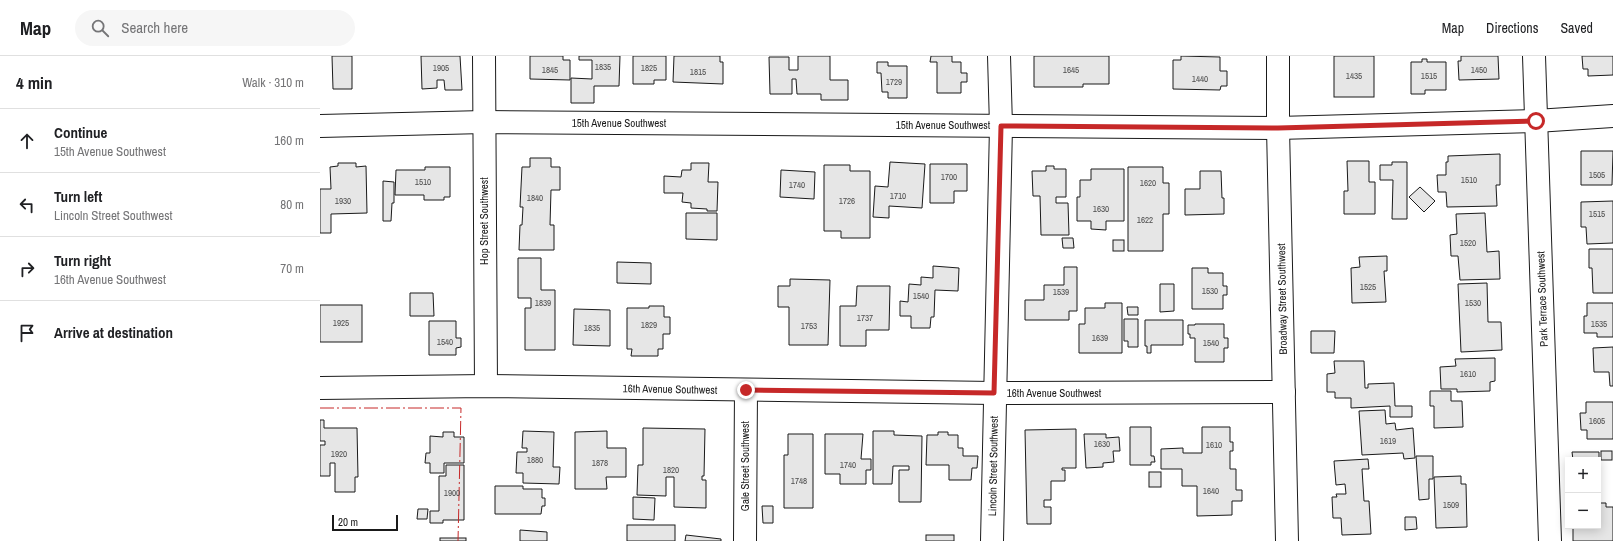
<!DOCTYPE html>
<html lang="en">
<head>
<meta charset="utf-8">
<style>
	:root { --surface:#fff; --page:#f6f6f6; --text:#202124; --muted:#757577; --line:#e0e0e0 }
	body { margin:0; font-family:"Archivo Narrow",sans-serif; background:var(--page); color:var(--text) }
	.controls { position:absolute; right:12px; bottom:12px; display:grid; overflow:hidden; border-radius:0px; box-shadow:0 2px 10px #0003 }
	.controls button { width:36px; height:36px; display:grid; place-items:center; padding:0; border:0; border-bottom:1px solid var(--line); background:var(--surface); color:var(--text); font:20px sans-serif }
	.scale { position:absolute; left:12px; bottom:10px; width:66px; box-sizing:border-box; padding-left:4px; border:2px solid #1a1a1a; border-top:0; font-size:11px; line-height:14px; white-space:nowrap; color:#1a1a1a; -webkit-text-stroke:3px #fff; paint-order:stroke }
	.stop { position:absolute; width:12px; height:12px; margin:-9px; border:3px solid #c62828; border-radius:50%; background:#fff }
	.stop.end { background:#c62828; border-color:#fff; box-shadow:0 1px 4px #0008 }
	.list { margin:0; padding:0; list-style:none }
	h2 { display:flex; justify-content:space-between; align-items:center; height:52px; margin:0; padding:0 16px; font-size:17px }
	h2 small { font-size:13px; font-weight:400; color:var(--muted) }
	.list li { display:grid; grid-template-columns:26px 1fr auto; gap:12px; align-items:center; box-sizing:border-box; height:64px; padding:0 16px; border-top:1px solid var(--line) }
	.list b { display:block; font-size:15px; white-space:nowrap }
	.list p { margin:0; font-size:13px; white-space:nowrap; color:var(--muted) }
	.list em { font-size:13px; font-style:normal; color:var(--muted) }
	.icon { flex:none; width:22px; height:22px; fill:none; stroke:currentColor; stroke-width:2; stroke-linecap:round; stroke-linejoin:round }
	.map { position:relative; flex:none; width:1293px; height:485px; overflow:hidden }
	header { display:flex; align-items:center; gap:24px; box-sizing:border-box; height:56px; padding:0 20px; background:var(--surface); border-bottom:1px solid var(--line) }
	header strong { font-size:19px }
	nav { display:flex; gap:22px; margin-inline-start:auto; font-size:14px }
	.search { width:280px; height:36px; background:var(--page); display:flex; align-items:center; gap:10px; box-sizing:border-box; padding:0 14px; border-radius:22px; color:var(--muted); font-size:15px }
	main { display:flex }
	aside { flex:1; background:var(--surface) }
	.map>svg:first-child { display:block }
	.building { fill:#e6e6e6; stroke:#1a1a1a }
	.lines { fill:none; stroke-linecap:round; stroke-linejoin:round }
	.minor-casing { stroke:#1a1a1a; stroke-width:24 }
	.minor { stroke:#fff; stroke-width:22 }
	.power { stroke:#c62828; stroke-width:1; stroke-dasharray:14 3 2 3; stroke-linecap:butt }
	.route { stroke:#c62828; stroke-width:5 }
	.labels { text-anchor:middle; dominant-baseline:central; stroke-width:3; stroke-linejoin:round; paint-order:stroke }
	.number-label { font-size:9px; fill:#4d4d4d }
	.street-label { font-size:11px; fill:#1a1a1a; stroke:#fff }
</style>
</head>
<body>
<header>
<strong>Map</strong>
<div class="search"><svg class="icon" aria-label="search" viewBox="0 0 24 24"><circle cx="10" cy="10" r="6"/><path d="M15 15l6 6"/></svg>Search here</div>
<nav><a>Map</a><a>Directions</a><a>Saved</a></nav>
</header>
<main>
<aside>
<h2>4 min<small>Walk · 310 m</small></h2>
<ul class="list">
<li><svg class="icon" aria-label="ahead" viewBox="0 0 24 24"><path d="M12 20V5M6 11l6-6 6 6"/></svg><div><b>Continue</b><p>15th Avenue Southwest</p></div><em>160 m</em></li>
<li><svg class="icon" aria-label="left" viewBox="0 0 24 24"><path d="M17 20v-9H6M10 6l-5 5 5 5"/></svg><div><b>Turn left</b><p>Lincoln Street Southwest</p></div><em>80 m</em></li>
<li><svg class="icon" aria-label="right" viewBox="0 0 24 24"><path d="M7 20v-9h11M14 6l5 5-5 5"/></svg><div><b>Turn right</b><p>16th Avenue Southwest</p></div><em>70 m</em></li>
<li><svg class="icon" aria-label="arrive" viewBox="0 0 24 24"><path d="M6 21V4h12l-3 4 3 4H6"/></svg><div><b>Arrive at destination</b></div></li>
</ul>
</aside>
<div class="map">
<svg width="1293" height="485" viewBox="0 0 1293 485">
	<rect width="100%" height="100%" fill="#fff"/>
	<g class="building">
		<path d="M12,0H32V33H13Z"/>
		<path d="M101,0H140L142,34H125L124,24H117V32L102,33Z"/>
		<path d="M210,0H243V4H250V24L210,23Z"/>
		<path d="M259,0H300L299,30H274V47H251V22L272,23V4H259Z"/>
		<path d="M313,0H346V24H334V28H313Z"/>
		<path d="M354,0H400V6H403V28L353,26Z"/>
		<path d="M478,0H510V24H528V44H501V38H477L476,23H472V38H450L449,1H469V14H478Z"/>
		<path d="M611,0H632V6H641V17H647V26H641V37H617V6H610Z"/>
		<path d="M714,0H789V28H763V31H714Z"/>
		<path d="M861,0L900,1V15H907V30H901L900,34L853,33V4H861Z"/>
		<rect x="1014" y="0" width="40" height="41"/>
		<path d="M1141,0H1178L1179,23L1139,24L1138,5H1141Z"/>
		<path d="M1262,0H1293V19L1268,20V13H1263Z"/>
		<path d="M1102,3H1107V6H1126V34H1105V38H1091V6H1102Z"/>
		<path d="M557,6H568V10H587V42H568V36H562L561,17H557Z"/>
		<path d="M1261,95H1293L1292,129H1261Z"/>
		<path d="M1180,98V129H1176L1177,150L1127,151L1126,136H1118L1117,119H1126V106H1128V100Z"/>
		<path d="M210,102H231V111H240V134H231L230,169H234V194H199L200,169H202L203,151H200L202,111H210Z"/>
		<path d="M1027,105H1049V126H1055V158H1024V135H1028Z"/>
		<path d="M570,106L605,108L602,152L569,150V162L553,161L555,130L568,131Z"/>
		<path d="M1072,106H1087V163H1072L1073,124H1060V109H1072Z"/>
		<path d="M18,107H36V111L46,110L47,157L11,158V177H0V133H11L10,111L18,110Z"/>
		<path d="M371,107H389L388,126H398L397,155H387V153L371,152V147L362,146L363,137H344V120L361,121L362,114H371Z"/>
		<path d="M610,108H647V135H634V147H610Z"/>
		<path d="M504,109H530V115H550V182H521V175H504Z"/>
		<path d="M726,110H734V113H746V141H736V147H748L749,179H721L720,140H713L712,115H726Z"/>
		<path d="M105,111H130V141H124V144H104V139H75L76,114H105Z"/>
		<path d="M808,111H843V127H849V158H843V195H808Z"/>
		<path d="M771,113H804V165H786V174L771,173V165H757V141H760V124H771Z"/>
		<path d="M461,114L495,116L494,143L460,141Z"/>
		<path d="M880,115H901L902,142H904V158L865,159V133H880Z"/>
		<path d="M63,125L74,126V147H72L71,165H63Z"/>
		<path d="M1100,131L1115,145L1104,156L1089,141Z"/>
		<path d="M1293,145V187L1267,188L1266,171H1261V146Z"/>
		<path d="M366,157H397V184L366,183Z"/>
		<path d="M1165,157L1167,196L1179,195L1180,223L1140,224L1138,200H1131L1130,179L1137,178L1136,158Z"/>
		<path d="M742,182H753L754,192H743Z"/>
		<rect x="793" y="184" width="11" height="11"/>
		<path d="M1269,193H1293V237H1273L1272,212H1269Z"/>
		<path d="M1067,200V215H1064L1066,246L1032,247L1031,212L1040,211L1039,201Z"/>
		<path d="M198,202H221V234H235V294H205V252H211V242H198Z"/>
		<path d="M297,206L331,207V228L297,227Z"/>
		<path d="M613,210L639,212L638,235L615,234L614,261H611L610,272H591V260H580V245L588,246L589,228L601,229V221L613,222Z"/>
		<path d="M744,211H757V255H749V264H705V244H724V229H744Z"/>
		<path d="M872,212H888V217H903V230H907V239H903V253H872Z"/>
		<path d="M470,223L510,224L508,289H469V251H458V230H470Z"/>
		<path d="M1167,227L1168,266H1181L1182,294L1141,296L1138,228Z"/>
		<path d="M840,228H854V255L840,256Z"/>
		<path d="M537,230H570L569,274H546V290H520V250H536Z"/>
		<path d="M90,237H113L114,260H90Z"/>
		<path d="M785,247H802V297H759V268H765V252H785Z"/>
		<path d="M1267,247H1293V281H1277V277H1264V260H1267Z"/>
		<rect x="0" y="249" width="42" height="37"/>
		<path d="M329,250H344V261H350V278H343V293H338V300H311L312,293H307V252H329Z"/>
		<path d="M807,251H818V259H808Z"/>
		<path d="M254,253L290,254V290L253,289Z"/>
		<path d="M804,263H818V291H808V285H804Z"/>
		<path d="M825,264H863V289H831V297H827V290H825Z"/>
		<path d="M109,265H136V282H141V291L136,292V299H109Z"/>
		<path d="M875,268H904V282H908V292H904V306H875V282H870V278H868V269H875Z"/>
		<path d="M991,275H1015L1014,297H991Z"/>
		<path d="M1293,291V330H1290L1289,316H1274L1273,292Z"/>
		<path d="M1175,302V325L1170,326V335L1137,336V333H1121L1120,311L1136,310L1135,303Z"/>
		<path d="M1014,305H1044L1045,332H1048V328L1074,327L1075,350H1092V361H1070V350L1031,352V342H1015V336H1007V318L1015,317Z"/>
		<path d="M1110,335H1131V345H1142L1143,371L1114,372V350H1110Z"/>
		<path d="M1266,346H1293V383H1267V374H1261L1260,357H1266Z"/>
		<path d="M1065,354L1066,368L1075,367L1076,374L1093,372L1095,402L1084,403L1083,397L1042,399L1039,355Z"/>
		<path d="M0,364H4V372H37L38,421H35V436H15V407H10V420H0V389H5V385H0Z"/>
		<path d="M810,371H831V400H834L835,406H831V409H810Z"/>
		<path d="M882,371H910V386H913V395H910V413H916V434H922V445H912V459L877,460V430H862V413H841V393L863,392V397H882Z"/>
		<path d="M323,372L385,373L384,420H382V424H386V452L354,451V421H346V440L317,439L318,409H323Z"/>
		<path d="M756,373V412H742V414H745V425H731V444H724V451H731V468H707L705,374Z"/>
		<path d="M203,375L234,376L233,411H240L239,428L203,427V417H196L197,396H207V392H202Z"/>
		<path d="M287,375V392H306V421H286L287,433H255V376Z"/>
		<path d="M553,375H574V379L602,380L601,446H579V414H589V410H573L572,428H553Z"/>
		<path d="M123,376H134V381H144V407H124V417H110V407H105L106,397H110V380L123,381Z"/>
		<path d="M618,376H628V379H638V392H643V400H658L657,412H652L651,424H629V409H606L607,379H618Z"/>
		<path d="M468,378H493V452H464V399H468Z"/>
		<path d="M505,378H543L541,403H551V414H546V428H520V418H505Z"/>
		<path d="M764,378H786V382L799,381L800,395H793L794,406L783,407V411L766,412Z"/>
		<rect x="1281" y="395" width="11" height="9"/>
		<path d="M1252,396H1279V416L1278,404H1253Z"/>
		<path d="M1096,400H1113V423H1109V443L1099,444Z"/>
		<path d="M1048,403L1049,413H1042L1044,445H1049L1051,478L1022,479L1021,462H1013L1012,441H1017L1016,438H1026L1025,428L1016,429L1014,405Z"/>
		<path d="M126,409H144V464H123V467H110V455H119V420H126Z"/>
		<rect x="829" y="416" width="12" height="15"/>
		<path d="M1141,420V428H1146L1147,471L1116,472L1114,421Z"/>
		<path d="M175,430H203V433H222V442H225V450H222L221,458H175Z"/>
		<path d="M313,441L335,442L334,464L313,463Z"/>
		<path d="M1279,447H1286V451H1293V485H1253V470H1278Z"/>
		<path d="M442,450H453V467H443Z"/>
		<path d="M98,453H108L107,463H97Z"/>
		<path d="M1085,461H1096L1097,473L1085,474Z"/>
		<rect x="307" y="469" width="48" height="16"/>
		<path d="M200,474L227,476V485H200Z"/>
		<path d="M366,479L401,483V485H365Z"/>
		<rect x="606" y="479" width="28" height="6"/>
		<rect x="120" y="482" width="26" height="3"/>
	</g>
	<g class="lines">
		<defs>
			<g id="minor">
				<path d="M164,0L166,330"/>
				<path d="M958,0V72L967,485"/>
				<path d="M1214,0L1230,485"/>
				<path d="M0,70L164,66L958,72L1216,65L1293,60"/>
				<path d="M0,332L166,330L674,337L964,336"/>
				<path d="M425,485L426,334"/>
				<path d="M672,485L681,70L679,0"/>
			</g>
		</defs>
		<use href="#minor" class="minor-casing"/>
		<use href="#minor" class="minor"/>
		<path class="power" d="M0,352H141L138,485"/>
	</g>
	<g class="lines">
		<path class="route" d="M426,334L674,337L681,70L958,72L1216,65"/>
	</g>
	<g class="labels">
		<g class="number-label">
			<text x="283" y="11">1835</text>
			<text x="121" y="12">1905</text>
			<text x="329" y="12">1825</text>
			<text x="230" y="14">1845</text>
			<text x="751" y="14">1645</text>
			<text x="1159" y="14">1450</text>
			<text x="378" y="16">1815</text>
			<text x="1034" y="20">1435</text>
			<text x="1109" y="20">1515</text>
			<text x="880" y="23">1440</text>
			<text x="574" y="26">1729</text>
			<text x="1277" y="119">1505</text>
			<text x="629" y="121">1700</text>
			<text x="1149" y="124">1510</text>
			<text x="103" y="126">1510</text>
			<text x="828" y="127">1620</text>
			<text x="477" y="129">1740</text>
			<text x="578" y="140">1710</text>
			<text x="215" y="142">1840</text>
			<text x="23" y="145">1930</text>
			<text x="527" y="145">1726</text>
			<text x="781" y="153">1630</text>
			<text x="1277" y="158">1515</text>
			<text x="825" y="164">1622</text>
			<text x="1148" y="187">1520</text>
			<text x="1048" y="231">1525</text>
			<text x="890" y="235">1530</text>
			<text x="741" y="236">1539</text>
			<text x="601" y="240">1540</text>
			<text x="223" y="247">1839</text>
			<text x="1153" y="247">1530</text>
			<text x="545" y="262">1737</text>
			<text x="21" y="267">1925</text>
			<text x="1279" y="268">1535</text>
			<text x="329" y="269">1829</text>
			<text x="489" y="270">1753</text>
			<text x="272" y="272">1835</text>
			<text x="780" y="282">1639</text>
			<text x="125" y="286">1540</text>
			<text x="891" y="287">1540</text>
			<text x="1148" y="318">1610</text>
			<text x="1277" y="365">1605</text>
			<text x="1068" y="385">1619</text>
			<text x="782" y="388">1630</text>
			<text x="894" y="389">1610</text>
			<text x="19" y="398">1920</text>
			<text x="215" y="404">1880</text>
			<text x="280" y="407">1878</text>
			<text x="528" y="409">1740</text>
			<text x="351" y="414">1820</text>
			<text x="479" y="425">1748</text>
			<text x="891" y="435">1640</text>
			<text x="132" y="437">1900</text>
			<text x="1131" y="449">1509</text>
		</g>
		<g class="street-label">
			<text x="299" y="67">15th Avenue Southwest</text>
			<text x="623" y="69">15th Avenue Southwest</text>
			<text transform="translate(164 165) rotate(-90)">Hop Street Southwest</text>
			<text transform="translate(962 243) rotate(-91)">Broadway Street Southwest</text>
			<text transform="translate(1222 243) rotate(-92)">Park Terrace Southwest</text>
			<text transform="translate(350 333) rotate(1)">16th Avenue Southwest</text>
			<text x="734" y="337">16th Avenue Southwest</text>
			<text transform="translate(425 410) rotate(-90)">Gale Street Southwest</text>
			<text transform="translate(673 410) rotate(-89)">Lincoln Street Southwest</text>
		</g>
	</g>
</svg>
<div class="controls">
<button>+</button>
<button>−</button>
</div>
<div class="scale">20 m</div>
<div class="stop" style="left:1216px;top:65px"></div>
<div class="stop end" style="left:426px;top:334px"></div>
</div>
</main>
</body>
</html>
